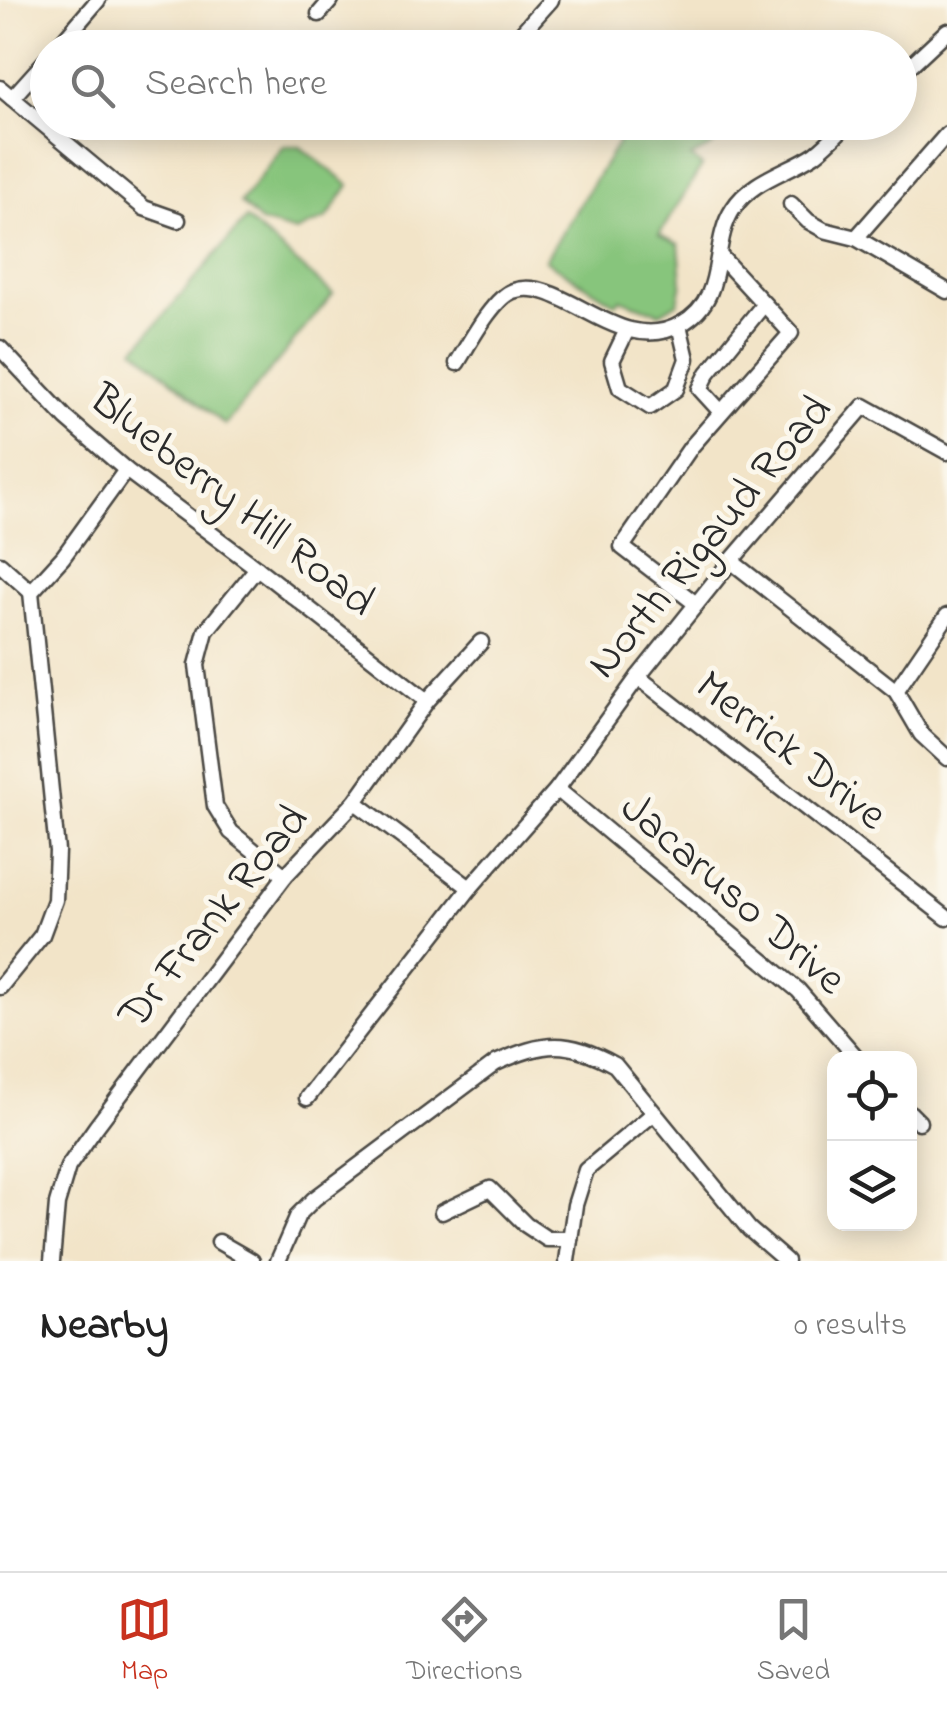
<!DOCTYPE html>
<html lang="en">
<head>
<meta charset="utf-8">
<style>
	:root { --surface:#fff; --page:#f2f2f2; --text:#222; --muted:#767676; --line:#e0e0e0; --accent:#c8321e }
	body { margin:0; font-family:"Indie Flower",sans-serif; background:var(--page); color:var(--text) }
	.controls { position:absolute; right:30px; bottom:30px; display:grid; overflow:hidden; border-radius:20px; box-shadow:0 5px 25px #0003 }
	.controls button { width:90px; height:90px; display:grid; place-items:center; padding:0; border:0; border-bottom:2px solid var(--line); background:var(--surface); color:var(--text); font:50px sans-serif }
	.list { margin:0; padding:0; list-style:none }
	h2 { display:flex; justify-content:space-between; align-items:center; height:130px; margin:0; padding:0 40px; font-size:42px }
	h2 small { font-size:32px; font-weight:400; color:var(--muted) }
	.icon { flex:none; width:55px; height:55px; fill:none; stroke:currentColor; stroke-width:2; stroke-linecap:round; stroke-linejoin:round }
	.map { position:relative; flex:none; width:947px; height:1261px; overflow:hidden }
	.search { position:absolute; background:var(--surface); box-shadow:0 5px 25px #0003; left:30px; right:30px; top:30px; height:110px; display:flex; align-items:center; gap:25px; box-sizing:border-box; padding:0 35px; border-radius:55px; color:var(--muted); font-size:38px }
	.sheet { height:310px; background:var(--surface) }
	nav { display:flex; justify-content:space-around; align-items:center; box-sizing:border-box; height:140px; border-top:2px solid var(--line); background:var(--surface); font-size:28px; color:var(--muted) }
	nav a { display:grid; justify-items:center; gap:5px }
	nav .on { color:var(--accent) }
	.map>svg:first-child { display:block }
	.garden { fill:#87c57c; stroke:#597854; stroke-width:2.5 }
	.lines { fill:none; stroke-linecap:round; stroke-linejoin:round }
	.minor-casing { stroke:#494743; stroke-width:19 }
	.minor { stroke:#fff; stroke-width:14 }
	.labels { text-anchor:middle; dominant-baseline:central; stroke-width:10; stroke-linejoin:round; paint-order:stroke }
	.street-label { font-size:45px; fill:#2b2b2b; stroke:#fbf7ec }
</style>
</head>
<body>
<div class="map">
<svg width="947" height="1261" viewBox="0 0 947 1261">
	<rect width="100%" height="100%" fill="#fbf7ec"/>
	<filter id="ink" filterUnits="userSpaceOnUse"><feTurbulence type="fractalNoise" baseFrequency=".01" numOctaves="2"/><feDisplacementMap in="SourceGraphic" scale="20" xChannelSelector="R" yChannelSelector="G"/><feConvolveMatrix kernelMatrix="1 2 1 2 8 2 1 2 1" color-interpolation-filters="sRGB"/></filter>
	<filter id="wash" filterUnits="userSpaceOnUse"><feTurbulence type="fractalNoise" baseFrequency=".0048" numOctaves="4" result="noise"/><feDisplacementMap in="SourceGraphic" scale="40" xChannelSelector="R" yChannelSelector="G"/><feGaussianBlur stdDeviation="2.25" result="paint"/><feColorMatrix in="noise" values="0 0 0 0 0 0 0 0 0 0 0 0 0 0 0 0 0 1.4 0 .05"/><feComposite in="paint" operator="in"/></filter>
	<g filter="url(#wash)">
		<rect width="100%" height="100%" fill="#f2e4c8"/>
		<g class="garden">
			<path d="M601,123H730L712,146L691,157L702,166L659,235L679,244L682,283L678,302L660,313L620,299L616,304L545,260L619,141Z"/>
			<path d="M284,146H299L349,185L327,218L296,232L260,222L240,203Z"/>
			<path d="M246,219L333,294L225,425L135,349Z"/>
		</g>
	</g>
	<g filter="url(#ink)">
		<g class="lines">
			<defs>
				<g id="minor">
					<path d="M319,14L331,0"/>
					<path d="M57,48L98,0"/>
					<path d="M508,48L551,0"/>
					<path d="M900,75L947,31"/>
					<path d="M0,88L144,208L178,220"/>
					<path d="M12,98L48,58"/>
					<path d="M791,204L808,221L824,230L856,238L947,291"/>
					<path d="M856,238L947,134"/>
					<path d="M627,330L612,361L620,388L650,407L676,389L687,359L679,325"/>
					<path d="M0,348L66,418L126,470L257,568L427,701"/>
					<path d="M457,363C469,344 493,298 513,291C561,274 620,359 681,324C729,297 709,246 733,209C751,180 788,172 815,154C827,145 838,133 849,122"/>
					<path d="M721,412L700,389L708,373L764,304"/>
					<path d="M731,561L896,691L921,734L947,758"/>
					<path d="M0,564L31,592"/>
					<path d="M257,568L206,631L197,665L215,806L231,832L285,876"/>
					<path d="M696,604L622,547L691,447L791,333L720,256"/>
					<path d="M638,677L947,918"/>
					<path d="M896,691L947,616"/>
					<path d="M557,789L798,990L857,1058"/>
					<path d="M355,802L470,888"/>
					<path d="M0,987L42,935L55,900L57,851L31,592L63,557L126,470"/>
					<path d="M307,1098L470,888L557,789L638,677L731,561L864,406L947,452"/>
					<path d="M910,1113L919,1122"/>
					<path d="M442,1212L490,1189L526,1225L547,1239H570"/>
					<path d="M219,1242L252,1261"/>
					<path d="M52,1261L57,1204L68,1167L96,1127L285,876L355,802L427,701L481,642"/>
					<path d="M278,1261L298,1215L314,1199L496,1063C545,1041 567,1039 615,1065L749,1229L786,1261"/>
					<path d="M567,1261L575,1205L586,1170L653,1114"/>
				</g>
			</defs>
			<use href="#minor" class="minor-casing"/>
			<use href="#minor" class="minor"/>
		</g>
	</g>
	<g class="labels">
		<g class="street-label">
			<text transform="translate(231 502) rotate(38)">Blueberry Hill Road</text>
			<text transform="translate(711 538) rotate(-50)">North Rigaud Road</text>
			<text transform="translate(790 752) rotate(38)">Merrick Drive</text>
			<text transform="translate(732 895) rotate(41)">Jacaruso Drive</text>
			<text transform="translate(215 918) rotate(-51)">Dr Frank Road</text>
		</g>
	</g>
</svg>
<div class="controls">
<button><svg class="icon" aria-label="locate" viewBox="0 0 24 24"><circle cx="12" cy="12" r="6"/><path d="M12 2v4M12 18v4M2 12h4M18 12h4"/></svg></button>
<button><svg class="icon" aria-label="layers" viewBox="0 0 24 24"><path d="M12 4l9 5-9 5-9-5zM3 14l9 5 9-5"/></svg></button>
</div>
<div class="search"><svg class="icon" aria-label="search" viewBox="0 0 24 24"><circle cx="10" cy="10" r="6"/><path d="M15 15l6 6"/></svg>Search here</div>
</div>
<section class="sheet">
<h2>Nearby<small>0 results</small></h2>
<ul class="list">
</ul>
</section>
<nav>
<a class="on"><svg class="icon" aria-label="map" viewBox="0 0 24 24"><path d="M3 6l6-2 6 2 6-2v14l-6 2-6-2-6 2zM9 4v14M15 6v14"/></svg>Map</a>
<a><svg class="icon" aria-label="directions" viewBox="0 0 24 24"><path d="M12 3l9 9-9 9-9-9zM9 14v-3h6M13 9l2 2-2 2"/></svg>Directions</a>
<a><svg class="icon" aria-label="saved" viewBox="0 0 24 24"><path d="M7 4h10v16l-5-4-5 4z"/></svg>Saved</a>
</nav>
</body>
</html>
